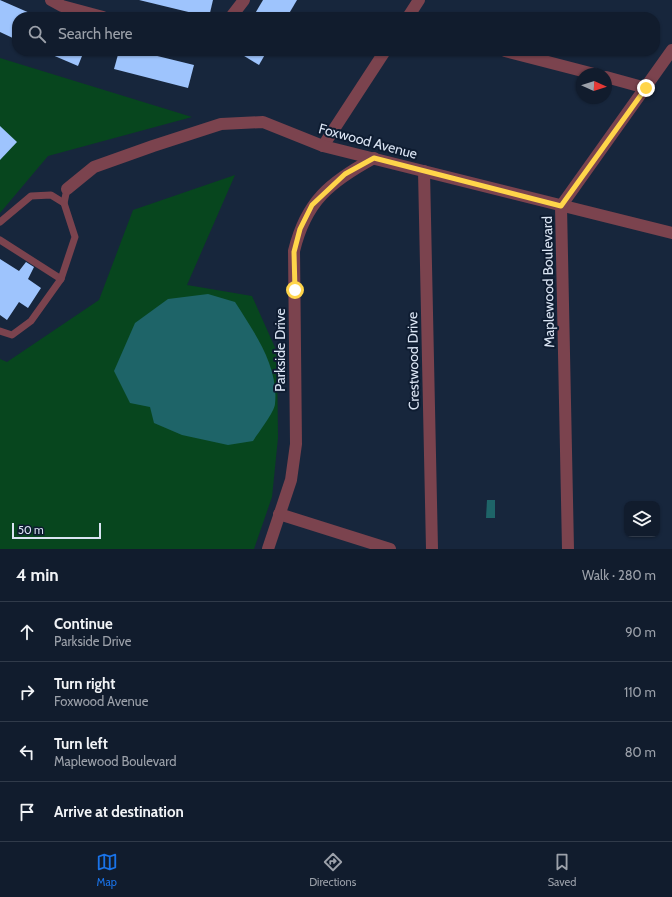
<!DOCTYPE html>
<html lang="en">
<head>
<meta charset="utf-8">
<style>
	:root { --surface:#111c2d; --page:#1e2939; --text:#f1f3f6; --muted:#9ca1aa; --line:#303a49; --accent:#1a73e8 }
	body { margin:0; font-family:Cabin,sans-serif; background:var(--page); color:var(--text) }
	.controls { position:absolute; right:12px; bottom:12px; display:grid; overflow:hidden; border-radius:8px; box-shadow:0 1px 3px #0004 }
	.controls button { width:36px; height:36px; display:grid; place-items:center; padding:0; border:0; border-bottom:1px solid var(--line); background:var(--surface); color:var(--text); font:20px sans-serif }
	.compass { position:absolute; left:576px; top:68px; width:36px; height:36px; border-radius:50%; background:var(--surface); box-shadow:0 1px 3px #0004; rotate:93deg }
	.scale { position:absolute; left:12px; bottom:10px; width:89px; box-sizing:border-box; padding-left:4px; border:2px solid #dae4f3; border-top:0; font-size:11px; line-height:14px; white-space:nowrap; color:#dae4f3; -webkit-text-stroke:3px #0e1c31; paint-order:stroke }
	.stop { position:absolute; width:12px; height:12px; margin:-9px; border:3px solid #ffd54a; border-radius:50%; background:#fff }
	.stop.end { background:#ffd54a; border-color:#fff; box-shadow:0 1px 4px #0008 }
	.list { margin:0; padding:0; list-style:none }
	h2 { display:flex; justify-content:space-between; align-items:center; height:52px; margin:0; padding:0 16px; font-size:17px }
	h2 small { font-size:13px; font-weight:400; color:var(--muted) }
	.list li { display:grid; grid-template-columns:26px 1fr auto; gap:12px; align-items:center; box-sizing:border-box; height:60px; padding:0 16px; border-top:1px solid var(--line) }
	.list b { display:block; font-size:15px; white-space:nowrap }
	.list p { margin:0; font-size:13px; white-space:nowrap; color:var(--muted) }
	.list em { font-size:13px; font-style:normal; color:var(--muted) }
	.icon { flex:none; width:22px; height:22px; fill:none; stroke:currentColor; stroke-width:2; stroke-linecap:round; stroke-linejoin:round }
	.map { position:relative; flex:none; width:672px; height:549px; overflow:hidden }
	.search { position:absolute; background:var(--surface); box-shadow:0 1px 3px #0004; left:12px; right:12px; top:12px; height:44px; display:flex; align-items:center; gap:10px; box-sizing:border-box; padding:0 14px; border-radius:16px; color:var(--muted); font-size:15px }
	.sheet { height:292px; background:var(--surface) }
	nav { display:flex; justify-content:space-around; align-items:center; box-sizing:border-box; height:56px; border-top:1px solid var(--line); background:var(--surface); font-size:11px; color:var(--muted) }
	nav a { display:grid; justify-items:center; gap:2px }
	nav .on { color:var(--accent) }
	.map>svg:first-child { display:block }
	.green { fill:#07461e }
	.water { fill:#1e6468 }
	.building { fill:#9ec4fd }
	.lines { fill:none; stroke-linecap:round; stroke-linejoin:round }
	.service { stroke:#7b434e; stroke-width:7 }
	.minor { stroke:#7b434e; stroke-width:12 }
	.route { stroke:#ffd54a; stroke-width:5 }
	.labels { text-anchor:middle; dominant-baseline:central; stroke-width:4; stroke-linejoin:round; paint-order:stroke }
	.street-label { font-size:14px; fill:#dae4f3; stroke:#0e1c31 }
</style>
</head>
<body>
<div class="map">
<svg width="672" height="549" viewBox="0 0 672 549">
	<rect width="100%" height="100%" fill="#17263c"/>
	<g class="green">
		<path d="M0,58L192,117L48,156L0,213Z"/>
		<path d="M235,175L187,285L252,296L277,352L278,438L272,497L254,549H0V359L7,362L99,300L133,210Z"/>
	</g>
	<g class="water">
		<path d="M208,294L235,302C254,332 279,366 275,404C274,413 258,433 253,441L228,445L182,435L154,423L150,407L130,403L114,371L135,323L168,299Z"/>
		<path d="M487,500H495V518H486Z"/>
	</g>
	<g class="building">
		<path d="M0,0L39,17H17V40L0,32Z"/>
		<path d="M139,0H213L209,17Z"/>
		<path d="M263,0H297L287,17H253Z"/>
		<path d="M43,51H84L78,66Z"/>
		<path d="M119,51H137L194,65L188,88L114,69Z"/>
		<path d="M236,51H267L259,65Z"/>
		<path d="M0,126L17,142L0,160Z"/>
		<path d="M0,259L19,271L26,262L34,267L28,279L41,288L28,308L19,302L7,320L0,315Z"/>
	</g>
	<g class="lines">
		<g class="service">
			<path d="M0,222L31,196L51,195L64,203"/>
			<path d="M0,240L61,279L75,237L64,203L67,189"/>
			<path d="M0,331L12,335L31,321L61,279"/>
		</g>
		<g class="minor">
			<path d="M51,0L62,6L103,17"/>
			<path d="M231,17L244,0"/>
			<path d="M408,17L419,0"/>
			<path d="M505,51L594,74"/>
			<path d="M606,77L646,88"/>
			<path d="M323,146L385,51"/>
			<path d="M424,171L432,549"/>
			<path d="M67,189L94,167L153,146L221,124L263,122L323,146L672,233"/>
			<path d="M279,514L390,549"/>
			<path d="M268,549L291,480L296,444L294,251C306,201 330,182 374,158"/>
			<path d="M568,549L561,206L672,50"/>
		</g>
	</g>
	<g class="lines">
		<path class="route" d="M295,290L294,252L300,229L312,205L345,174L374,158L561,206L646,88"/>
	</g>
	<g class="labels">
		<g class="street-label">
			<text transform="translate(368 141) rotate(15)">Foxwood Avenue</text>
			<text transform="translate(548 282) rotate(-91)">Maplewood Boulevard</text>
			<text transform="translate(280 350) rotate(-90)">Parkside Drive</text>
			<text transform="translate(413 361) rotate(-91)">Crestwood Drive</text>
		</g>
	</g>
</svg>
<div class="controls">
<button><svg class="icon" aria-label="layers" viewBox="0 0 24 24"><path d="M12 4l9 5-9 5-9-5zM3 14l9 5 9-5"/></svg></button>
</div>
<svg class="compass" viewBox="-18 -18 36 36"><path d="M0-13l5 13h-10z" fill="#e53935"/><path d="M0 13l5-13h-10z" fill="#9ca1aa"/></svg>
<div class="scale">50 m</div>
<div class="stop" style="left:295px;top:290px"></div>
<div class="stop end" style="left:646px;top:88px"></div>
<div class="search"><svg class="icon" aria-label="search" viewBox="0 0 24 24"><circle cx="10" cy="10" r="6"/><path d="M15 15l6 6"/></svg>Search here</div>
</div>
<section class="sheet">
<h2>4 min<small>Walk · 280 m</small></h2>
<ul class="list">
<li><svg class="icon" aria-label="ahead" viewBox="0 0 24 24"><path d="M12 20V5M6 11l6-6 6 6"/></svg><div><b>Continue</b><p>Parkside Drive</p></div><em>90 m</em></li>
<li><svg class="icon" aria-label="right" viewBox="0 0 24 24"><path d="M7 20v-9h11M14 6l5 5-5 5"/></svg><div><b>Turn right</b><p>Foxwood Avenue</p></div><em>110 m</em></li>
<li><svg class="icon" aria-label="left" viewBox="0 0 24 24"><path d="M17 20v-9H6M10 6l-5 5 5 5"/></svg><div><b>Turn left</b><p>Maplewood Boulevard</p></div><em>80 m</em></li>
<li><svg class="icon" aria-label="arrive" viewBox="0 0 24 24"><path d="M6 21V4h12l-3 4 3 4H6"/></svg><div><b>Arrive at destination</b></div></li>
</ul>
</section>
<nav>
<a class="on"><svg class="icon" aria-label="map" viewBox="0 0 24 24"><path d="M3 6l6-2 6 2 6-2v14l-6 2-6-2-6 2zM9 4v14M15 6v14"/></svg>Map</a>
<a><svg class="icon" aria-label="directions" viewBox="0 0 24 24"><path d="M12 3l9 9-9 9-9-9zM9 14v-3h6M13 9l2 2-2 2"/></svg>Directions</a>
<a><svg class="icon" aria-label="saved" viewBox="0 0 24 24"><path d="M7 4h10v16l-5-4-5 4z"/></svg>Saved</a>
</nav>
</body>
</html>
